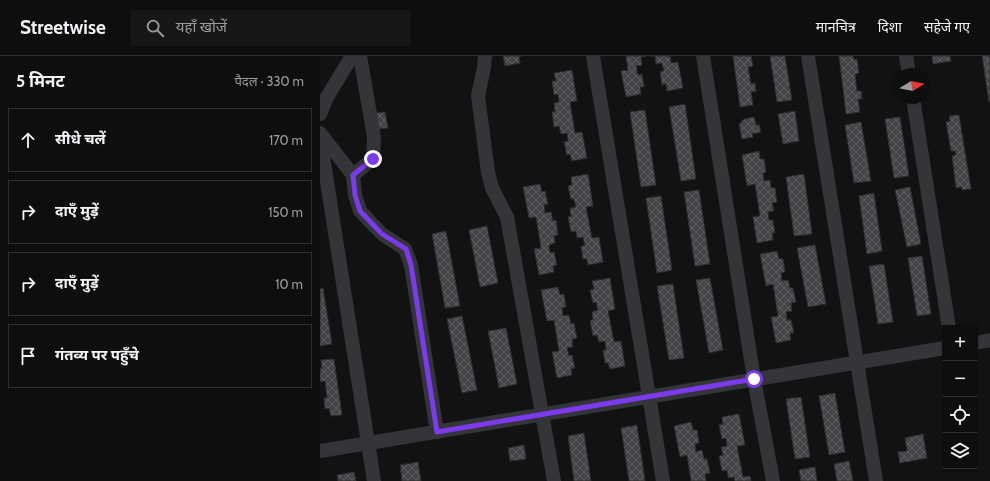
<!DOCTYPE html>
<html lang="hi">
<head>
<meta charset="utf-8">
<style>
	:root { --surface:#0e0e0e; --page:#171717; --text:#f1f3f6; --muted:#9b9c9e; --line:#2e2e2e }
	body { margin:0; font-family:Cabin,"Noto Sans Devanagari",sans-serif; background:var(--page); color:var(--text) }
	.controls { position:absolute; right:12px; bottom:12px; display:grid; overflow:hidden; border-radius:0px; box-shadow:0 1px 3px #0004 }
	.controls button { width:36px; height:36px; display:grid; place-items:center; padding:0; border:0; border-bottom:1px solid var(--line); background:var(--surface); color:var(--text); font:20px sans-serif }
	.compass { position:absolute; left:574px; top:12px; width:36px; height:36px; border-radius:50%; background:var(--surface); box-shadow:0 1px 3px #0004; rotate:80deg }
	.stop { position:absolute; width:12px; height:12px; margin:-9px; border:3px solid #7c3aed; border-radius:50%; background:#fff }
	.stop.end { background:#7c3aed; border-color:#fff; box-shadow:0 1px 4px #0008 }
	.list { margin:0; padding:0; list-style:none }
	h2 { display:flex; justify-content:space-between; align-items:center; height:52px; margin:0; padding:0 16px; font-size:17px }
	h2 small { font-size:13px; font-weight:400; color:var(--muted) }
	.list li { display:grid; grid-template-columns:26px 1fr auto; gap:12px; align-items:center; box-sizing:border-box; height:64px; margin:0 8px 8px; padding:0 8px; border:1px solid var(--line); border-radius:0px }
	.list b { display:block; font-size:15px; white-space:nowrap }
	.list em { font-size:13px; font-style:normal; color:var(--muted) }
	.icon { flex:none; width:22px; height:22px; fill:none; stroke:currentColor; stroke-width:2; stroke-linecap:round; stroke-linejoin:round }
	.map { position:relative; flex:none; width:670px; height:425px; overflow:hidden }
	header { display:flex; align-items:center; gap:24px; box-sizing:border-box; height:56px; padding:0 20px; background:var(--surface); border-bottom:1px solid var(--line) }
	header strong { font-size:19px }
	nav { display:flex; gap:22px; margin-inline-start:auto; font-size:14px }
	.search { width:280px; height:36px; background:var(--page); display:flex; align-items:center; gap:10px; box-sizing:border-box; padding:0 14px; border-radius:0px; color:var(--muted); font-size:15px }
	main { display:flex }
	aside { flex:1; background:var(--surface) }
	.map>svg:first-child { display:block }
	.building { fill:url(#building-cross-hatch); stroke:#2c2d2f }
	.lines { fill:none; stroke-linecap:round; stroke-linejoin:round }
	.minor { stroke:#333538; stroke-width:14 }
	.route { stroke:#7c3aed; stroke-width:5 }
</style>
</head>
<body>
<header>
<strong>Streetwise</strong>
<div class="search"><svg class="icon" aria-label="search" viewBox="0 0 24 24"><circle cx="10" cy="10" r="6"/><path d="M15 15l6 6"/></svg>यहाँ खोजें</div>
<nav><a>मानचित्र</a><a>दिशा</a><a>सहेजे गए</a></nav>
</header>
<main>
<aside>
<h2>5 मिनट<small>पैदल · 330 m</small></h2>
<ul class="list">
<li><svg class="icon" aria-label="ahead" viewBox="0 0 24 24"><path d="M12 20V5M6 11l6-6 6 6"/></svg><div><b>सीधे चलें</b></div><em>170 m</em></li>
<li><svg class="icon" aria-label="right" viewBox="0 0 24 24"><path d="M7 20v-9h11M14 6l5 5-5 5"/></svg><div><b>दाएँ मुड़ें</b></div><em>150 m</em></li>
<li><svg class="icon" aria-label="right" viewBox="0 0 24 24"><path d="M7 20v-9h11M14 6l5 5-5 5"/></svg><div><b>दाएँ मुड़ें</b></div><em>10 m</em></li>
<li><svg class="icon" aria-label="arrive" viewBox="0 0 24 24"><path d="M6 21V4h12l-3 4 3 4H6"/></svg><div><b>गंतव्य पर पहुँचे</b></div></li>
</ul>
</aside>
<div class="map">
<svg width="670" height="425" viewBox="0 0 670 425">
	<defs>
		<pattern id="building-cross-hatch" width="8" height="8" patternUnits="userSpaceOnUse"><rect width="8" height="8" fill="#444548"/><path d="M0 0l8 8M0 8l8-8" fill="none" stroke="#5c5d60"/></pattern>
	</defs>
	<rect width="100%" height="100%" fill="#121213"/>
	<g class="building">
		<path d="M183,0H202H199L200,7L185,10Z"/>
		<path d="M306,0H326L321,1L322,9L316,10L318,19L322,18L324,31H320L321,38L306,41L301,15L308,14Z"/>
		<path d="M330,0H350L351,7L358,6L363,32L347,35L346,28L342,29L340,16L344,15L342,7L336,8L335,0Z"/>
		<path d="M413,0H431L433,10L428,11L431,28L435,27L436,35L431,36L433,49L420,51Z"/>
		<path d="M450,0H465L472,44L457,46Z"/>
		<path d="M519,0H533L534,4L537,3L539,17L535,18L537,35H541L542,43H538L540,56L526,58Z"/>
		<path d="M612,0H630L631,5L613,8Z"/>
		<path d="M662,0H670V46H669Z"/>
		<path d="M252,14L257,45L250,46L255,77L262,76L267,102L252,105L250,98L247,99L244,86L248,85L247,77L241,78L239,70L234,71L232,56H235L234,47L239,46L238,38L234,39L232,25H236L234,17Z"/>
		<path d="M365,48L376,123L361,125L349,51Z"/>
		<path d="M325,54L336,129L321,131L310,56Z"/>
		<path d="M475,55L479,85L463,88L458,58Z"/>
		<path d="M65,56L68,72L58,73L55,57Z"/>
		<path d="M639,59L651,133L642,134V131L636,132L632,100L636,99L635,95H631L626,66L630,65L629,60Z"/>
		<path d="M434,61L436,69H439L441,76L432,78L433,81L422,83L419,69L424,63Z"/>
		<path d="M580,61L589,120L574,122L565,63Z"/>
		<path d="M541,66L551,125L534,127L525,69Z"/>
		<path d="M439,95L440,103H444L446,116L443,117L444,125L450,124L451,132H455L457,146L452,147L454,155L448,156L449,164H453L455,177H452L453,184L437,187L433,161L440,160L435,128L427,130L422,99Z"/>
		<path d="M268,118L273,150L266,151L272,182L279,181L283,206L268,209L267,203H263L261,190H265L263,181L257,182L256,175L251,176L248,161L251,160L250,152L256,151L254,143H251L248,130L252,129L251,121Z"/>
		<path d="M484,118L492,178L474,180L466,121Z"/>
		<path d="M220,128L222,136L225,135L228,148L224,149L225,157L231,156L233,165L236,164L238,179L234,180L235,187L229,189L230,197L234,196L237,209L233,210L234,216L219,219L214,193L221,192L216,161L209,162L203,131Z"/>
		<path d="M590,131L601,188L587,191L575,134Z"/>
		<path d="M379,134L390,208L375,210L364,136Z"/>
		<path d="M554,137L562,195L547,198L539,140Z"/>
		<path d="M341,140L352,214L337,217L326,142Z"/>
		<path d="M167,170L178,227L160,231L149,174Z"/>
		<path d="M126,175L140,250L125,252L112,178Z"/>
		<path d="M495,189L506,248L488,251L477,192Z"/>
		<path d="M457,195L459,203H463L465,216L461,217L462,225L468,224L470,232H473L476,246L471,247L472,255L466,256L467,264H471L474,277H470L471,284L456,287L451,261L458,260L453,228L446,230L440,198Z"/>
		<path d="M602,200L611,258L597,260L588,202Z"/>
		<path d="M564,208L573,266L558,268L549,210Z"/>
		<path d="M290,222L295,253L288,255L294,286L301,285L305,310L290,313L288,307H285L283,294H286L285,285L279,286L277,279L273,280L270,265L273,264L272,256L278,254L276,246L273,247L270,234L274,233L272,225Z"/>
		<path d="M390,222L403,294L389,297L376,224Z"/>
		<path d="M353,228L364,302L349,304L337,230Z"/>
		<path d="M238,231L240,239L244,238L246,251L242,252L243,260L249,259L251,268L254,267L257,282L252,283L253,291L247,292L249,300L252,299L255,312L251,313L252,319L237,322L232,296L239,295L234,264L227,265L221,234Z"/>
		<path d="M3,232L12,288L0,290V233Z"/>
		<path d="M142,260L157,334L142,337L127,263Z"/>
		<path d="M186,272L197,328L179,332L168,275Z"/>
		<path d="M14,303L22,359L11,360L9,352L5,353L4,342H7L5,325L0,326V313L2,312L1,304Z"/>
		<path d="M515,337L525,396L509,399L499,340Z"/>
		<path d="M481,341L490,401L475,403L466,343Z"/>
		<path d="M419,358L425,389L417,390L423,421L430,420L431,425H415L414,421L408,422L407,414L402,415L399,400L403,399L401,391L407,390L406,382L402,383L399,369L403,368L402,361Z"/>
		<path d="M371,366L373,374H377L379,387L375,388L376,396L382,394L384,403H387L390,417L385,418L386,425H371L367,399L360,401L354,370Z"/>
		<path d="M317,369L325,425H309L301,372Z"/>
		<path d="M264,377L271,425H254L248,380Z"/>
		<path d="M603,378L607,402L580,407L578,396L587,395L585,382Z"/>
		<path d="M204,389L206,403L190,405L188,392Z"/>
		<path d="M529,405L533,425H517L514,408Z"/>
		<path d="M98,406L101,425H82L80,409Z"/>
		<path d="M495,411L497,425H481L479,414Z"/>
		<path d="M34,416L36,425H18L17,419Z"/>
	</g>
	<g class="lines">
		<g class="minor">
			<path d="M165,0L164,12L158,40L168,116L172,132L187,161L234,425"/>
			<path d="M273,0L343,425"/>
			<path d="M383,0L434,323L453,425"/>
			<path d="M488,0L556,425"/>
			<path d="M586,0L589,18"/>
			<path d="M593,42L629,272"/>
			<path d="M0,58L7,41L32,0"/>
			<path d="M0,77L33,119L35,139L40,155L62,178L85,193L91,209L117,376"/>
			<path d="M0,81L54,425"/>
			<path d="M33,119L53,103L54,81L40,0"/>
			<path d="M655,287L670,284"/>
			<path d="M0,395L625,292"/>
		</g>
	</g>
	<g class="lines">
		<path class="route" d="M53,103L33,119L35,139L40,155L62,178L86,193L91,209L117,376L434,323"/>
	</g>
</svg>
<div class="controls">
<button>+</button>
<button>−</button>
<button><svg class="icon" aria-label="locate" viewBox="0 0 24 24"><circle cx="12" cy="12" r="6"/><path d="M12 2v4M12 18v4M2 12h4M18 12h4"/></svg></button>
<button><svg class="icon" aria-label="layers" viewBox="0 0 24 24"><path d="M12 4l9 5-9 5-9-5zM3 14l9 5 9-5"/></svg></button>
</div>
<svg class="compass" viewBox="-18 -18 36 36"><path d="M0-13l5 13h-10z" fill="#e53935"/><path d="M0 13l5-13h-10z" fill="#9b9c9e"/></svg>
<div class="stop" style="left:434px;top:323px"></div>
<div class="stop end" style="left:53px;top:103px"></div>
</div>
</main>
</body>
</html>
